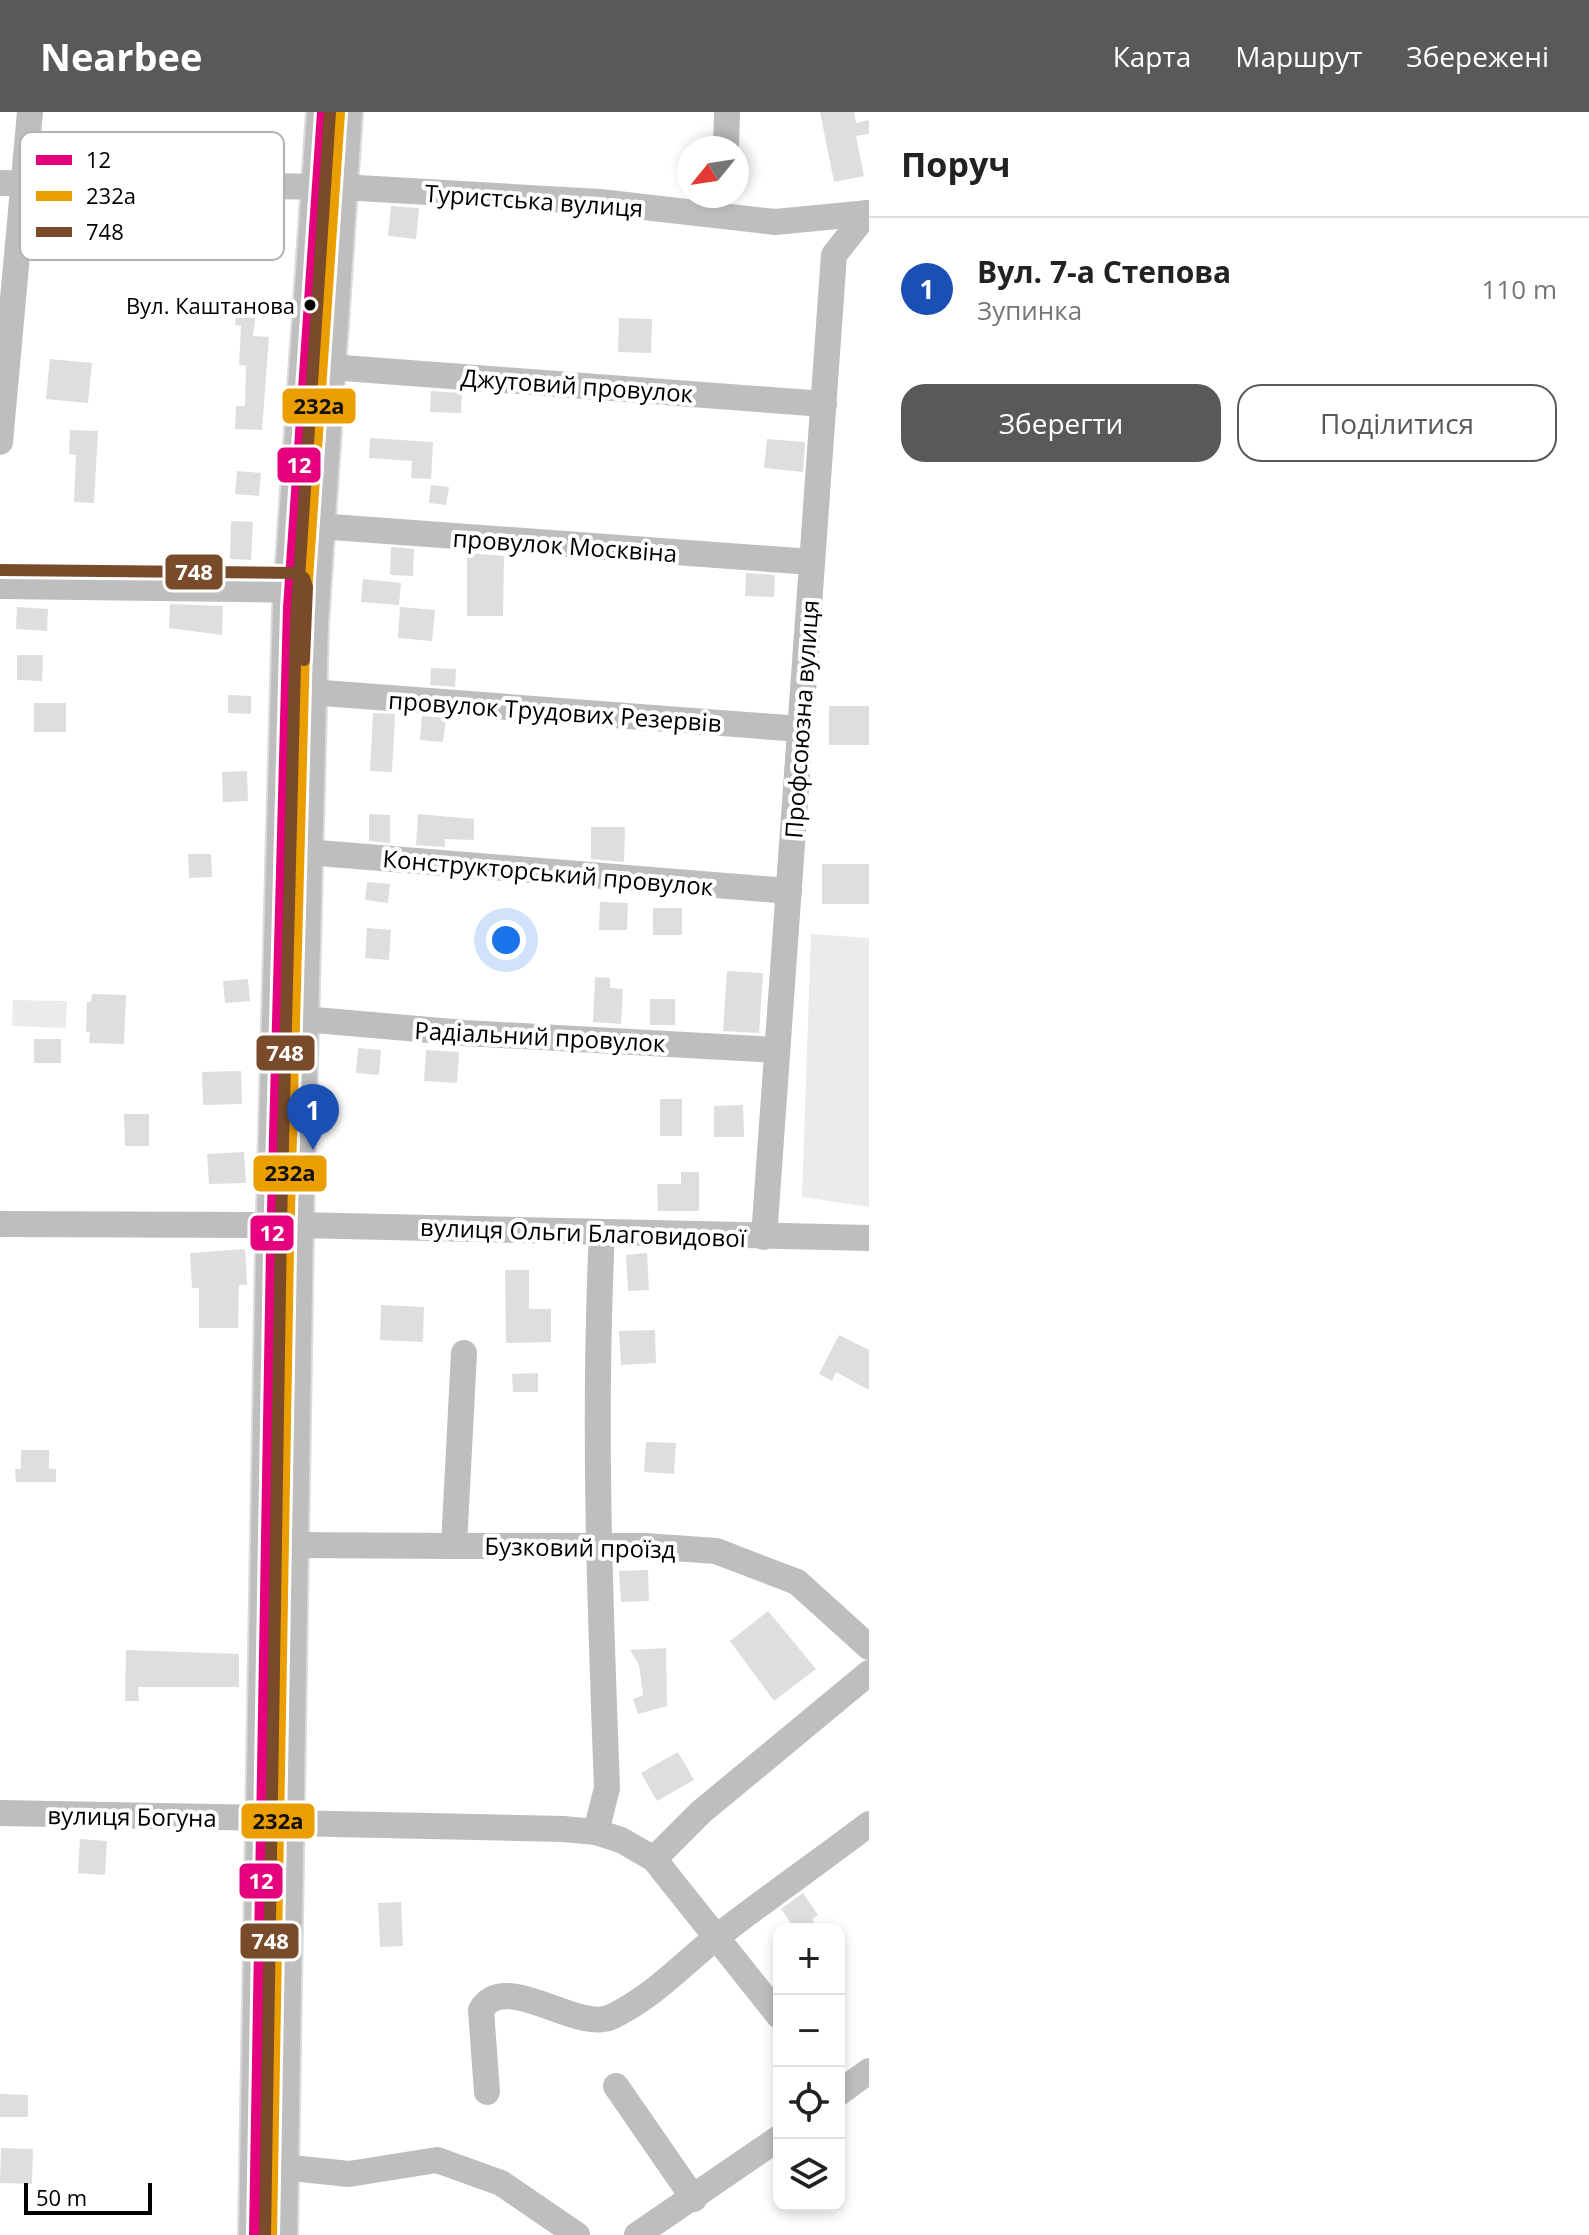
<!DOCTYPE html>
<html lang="uk">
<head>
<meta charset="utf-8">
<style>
	:root { --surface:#fff; --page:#f6f6f6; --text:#222; --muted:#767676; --line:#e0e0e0; --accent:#595959 }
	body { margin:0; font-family:"Open Sans",sans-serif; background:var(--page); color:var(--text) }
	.controls { position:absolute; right:24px; bottom:24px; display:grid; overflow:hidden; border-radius:16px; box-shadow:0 4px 12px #0003 }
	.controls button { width:72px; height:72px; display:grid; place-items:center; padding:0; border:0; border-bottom:2px solid var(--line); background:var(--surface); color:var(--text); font:40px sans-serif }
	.compass { position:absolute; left:677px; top:24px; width:72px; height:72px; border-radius:50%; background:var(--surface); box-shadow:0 4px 12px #0003; rotate:240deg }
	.scale { position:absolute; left:24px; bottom:20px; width:128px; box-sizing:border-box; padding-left:8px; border:4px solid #000; border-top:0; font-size:22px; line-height:28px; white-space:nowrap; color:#000; -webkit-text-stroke:6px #fff; paint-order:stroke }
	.you { position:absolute; left:506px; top:828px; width:28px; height:28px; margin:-20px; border:6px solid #fff; border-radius:50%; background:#1a73e8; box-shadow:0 0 0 12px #1a73e833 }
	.badge { display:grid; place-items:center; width:52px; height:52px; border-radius:50%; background:var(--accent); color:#fff; font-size:26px; font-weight:700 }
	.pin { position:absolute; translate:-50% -66px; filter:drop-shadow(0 2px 4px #0008) }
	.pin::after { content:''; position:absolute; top:42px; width:28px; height:24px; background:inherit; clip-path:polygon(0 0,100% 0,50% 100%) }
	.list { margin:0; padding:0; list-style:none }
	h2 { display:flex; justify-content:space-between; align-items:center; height:104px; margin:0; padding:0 32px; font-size:34px }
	h2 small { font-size:26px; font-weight:400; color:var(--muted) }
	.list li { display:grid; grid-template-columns:52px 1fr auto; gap:24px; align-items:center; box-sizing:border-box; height:144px; padding:0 32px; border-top:2px solid var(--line) }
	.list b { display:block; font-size:30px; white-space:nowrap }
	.list p { margin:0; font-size:26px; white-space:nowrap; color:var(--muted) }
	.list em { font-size:26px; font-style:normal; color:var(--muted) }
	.actions { display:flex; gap:16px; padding:24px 32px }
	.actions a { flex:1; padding:18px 0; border:2px solid var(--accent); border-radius:24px; text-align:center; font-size:28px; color:var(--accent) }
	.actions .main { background:var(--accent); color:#fff }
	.icon { flex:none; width:44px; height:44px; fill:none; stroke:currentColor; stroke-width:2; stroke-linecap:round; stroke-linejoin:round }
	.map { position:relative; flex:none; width:869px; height:2123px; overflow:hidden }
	header { display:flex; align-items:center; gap:48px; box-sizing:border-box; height:112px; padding:0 40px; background:var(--accent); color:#fff }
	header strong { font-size:38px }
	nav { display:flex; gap:44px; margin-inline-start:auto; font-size:28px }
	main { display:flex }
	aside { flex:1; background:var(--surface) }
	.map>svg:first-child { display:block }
	.green { fill:#ebebeb }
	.building { fill:#dedede }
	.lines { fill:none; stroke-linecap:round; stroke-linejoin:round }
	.major-casing { stroke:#dbdbdb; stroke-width:36 }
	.minor { stroke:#bebebe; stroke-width:26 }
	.major { stroke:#bebebe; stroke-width:32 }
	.bus-1-casing { stroke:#fff; stroke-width:18 }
	.bus-2-casing { stroke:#fff; stroke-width:18 }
	.bus-3-casing { stroke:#fff; stroke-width:18 }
	.bus-1 { stroke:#e5007d; stroke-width:12 }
	.bus-2 { stroke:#eb9e00; stroke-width:12 }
	.bus-3 { stroke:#7a4b2a; stroke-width:12 }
	.bus-dot { fill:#000; stroke:#fff; stroke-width:3 }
	.labels { text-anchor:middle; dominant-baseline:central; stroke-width:8; stroke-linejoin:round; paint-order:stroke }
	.bus-label { font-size:22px; fill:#000; stroke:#fff; text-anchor:end }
	.street-label { font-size:24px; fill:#000; stroke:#fff }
	.key { fill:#fff; stroke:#b2b2b2; stroke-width:2 }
	.key-label { font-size:22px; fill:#000 }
	.line-badge { stroke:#fff; stroke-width:3 }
	.badge-label { font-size:22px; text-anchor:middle; font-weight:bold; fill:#fff }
	.pale-badge-label { font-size:22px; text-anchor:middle; font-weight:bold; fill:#111 }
</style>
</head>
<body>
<header>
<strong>Nearbee</strong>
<nav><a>Карта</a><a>Маршрут</a><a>Збережені</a></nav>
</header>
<main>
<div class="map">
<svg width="869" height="2123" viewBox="0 0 869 2123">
	<rect width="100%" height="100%" fill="#fff"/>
	<g class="green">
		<path d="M811,822L869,826V1095L802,1085Z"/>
		<path d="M13,888L67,889L66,916L12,914Z"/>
	</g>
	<g class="building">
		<path d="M820,0H854L856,11L869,8V22L856,24L864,64L834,70Z"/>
		<path d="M391,94L419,96L416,127L388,124Z"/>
		<path d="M238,188L257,190L253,224L269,225L262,318L235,317L236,294H245L246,254L239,253L241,214L235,213Z"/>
		<path d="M619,206L652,207L651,241L618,240Z"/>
		<path d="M50,247L92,251L88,291L46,287Z"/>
		<path d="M431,279L462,281L461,301L430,300Z"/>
		<path d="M70,318L98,319L94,391L74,390L76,343L69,342Z"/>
		<path d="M370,326L433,330L431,367L411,366L412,349L369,346Z"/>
		<path d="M767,327L805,330L803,360L764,356Z"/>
		<path d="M237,359L261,361L259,384L235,382Z"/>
		<path d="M431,373L449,375L446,393L429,391Z"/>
		<path d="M231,409L253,410L251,448L230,447Z"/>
		<path d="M391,435L414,437L413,464L390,463Z"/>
		<path d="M467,441L504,444L503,504H467Z"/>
		<path d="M746,461L775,463L774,485L745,484Z"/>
		<path d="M363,467L401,471L399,493L361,490Z"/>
		<path d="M170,492L223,494L222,523L169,516Z"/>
		<path d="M17,495L48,497L47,519L16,517Z"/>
		<path d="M400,495L435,498L432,529L398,526Z"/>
		<path d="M17,543H43L42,569L17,568Z"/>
		<path d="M431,556L456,557L455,575L430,573Z"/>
		<path d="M228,583L251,584V602L228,601Z"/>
		<rect x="34" y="591" width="32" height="29"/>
		<rect x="829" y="594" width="40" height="39"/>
		<path d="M373,601L395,602L392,660L370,659Z"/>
		<path d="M422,604L446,606L443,630L420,628Z"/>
		<path d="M247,659L248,689L223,690L222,660Z"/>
		<path d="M369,702L390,703V731L369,729Z"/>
		<path d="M418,702L474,707V728L445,727V735L416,733Z"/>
		<path d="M591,715H625L624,750L591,747Z"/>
		<path d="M188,742H211L212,765L189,766Z"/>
		<rect x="822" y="752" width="47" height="40"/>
		<path d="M367,770L390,772L388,791L365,788Z"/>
		<path d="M600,790L628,791L627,818H599Z"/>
		<rect x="653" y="796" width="29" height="27"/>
		<path d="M367,816L391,818L389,848L365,846Z"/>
		<path d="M727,859L763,861L759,921L723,919Z"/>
		<path d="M595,865L610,866V876L623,877L621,912L593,910Z"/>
		<path d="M248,867L250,889L225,891L223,869Z"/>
		<path d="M92,882L126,883L124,932L89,931L90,920H86L87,890H91Z"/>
		<rect x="650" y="887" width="25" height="26"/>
		<rect x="34" y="927" width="27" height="24"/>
		<path d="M358,936L381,938L379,963L356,961Z"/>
		<path d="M426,938L459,940L457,971L424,969Z"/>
		<path d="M241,959L242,992L203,993L202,960Z"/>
		<rect x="660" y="987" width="22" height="37"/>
		<path d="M743,993L744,1025H714V994Z"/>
		<path d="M124,1002H149V1034H125Z"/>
		<path d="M244,1040L246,1071L209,1072L207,1042Z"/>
		<path d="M681,1060H699V1099H658L657,1072H681Z"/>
		<path d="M245,1137L247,1173H239L238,1216H199V1176H192L190,1141Z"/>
		<path d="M647,1141L649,1178L628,1179L626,1143Z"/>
		<path d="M505,1158H529V1197H551V1230L506,1231Z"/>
		<path d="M381,1193L424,1195L423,1230L380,1228Z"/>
		<path d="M655,1218L656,1251L621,1253L619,1219Z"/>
		<path d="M839,1223L869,1238V1278L836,1260L832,1269L819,1262Z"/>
		<path d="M538,1261V1280H513L512,1262Z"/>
		<path d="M646,1330L676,1331L674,1362L644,1360Z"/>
		<path d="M21,1338H49V1357H56V1370H16L15,1357H21Z"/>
		<path d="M648,1458L649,1489L621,1490L619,1459Z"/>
		<path d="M768,1499L816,1557L774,1589L730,1529Z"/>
		<path d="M666,1536L667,1594L638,1602L633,1587L643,1583L639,1553L630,1538Z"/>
		<path d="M126,1538L239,1542V1575H138L139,1589H125Z"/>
		<path d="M678,1640L694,1668L657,1689L641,1661Z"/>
		<path d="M80,1727L107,1729L105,1763L78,1761Z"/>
		<path d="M803,1781L818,1803L812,1807L818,1817H795L781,1797Z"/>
		<path d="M401,1790L403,1834L380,1835L378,1791Z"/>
		<path d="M0,1982L28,1983V2005H0Z"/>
		<path d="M1,2036L33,2037L32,2072L0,2071Z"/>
	</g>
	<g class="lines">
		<defs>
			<g id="major">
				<path d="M255,2123L272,1137L289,496L323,0"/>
				<path d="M281,2123L297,1113L312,511L346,0"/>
			</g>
		</defs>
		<use href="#major" class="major-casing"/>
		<g class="minor">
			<path d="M726,36L727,0"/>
			<path d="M0,71L341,75L600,90L775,110L869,101"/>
			<path d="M330,255L824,292"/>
			<path d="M0,330L30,0"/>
			<path d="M318,414L812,450"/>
			<path d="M0,474L308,478"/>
			<path d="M310,580L800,617"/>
			<path d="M306,740L789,779"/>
			<path d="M303,907L465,921L777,938"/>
			<path d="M0,1112L273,1113"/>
			<path d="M297,1113L869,1126"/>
			<path d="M764,1125L834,143L867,101"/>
			<path d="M464,1241L454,1434H645L716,1439L797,1470L869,1535"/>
			<path d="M292,1433L454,1434"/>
			<path d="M0,1701L263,1706"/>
			<path d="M288,1711L563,1717L596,1720L621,1728L654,1747L779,1904"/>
			<path d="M596,1720L607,1676C600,1491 593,1306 602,1121"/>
			<path d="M654,1747L701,1700L869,1561"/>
			<path d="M616,1974L694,2087"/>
			<path d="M487,1980L481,1898C505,1857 577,1921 611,1905C654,1885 684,1850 722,1821C770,1784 820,1749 869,1712"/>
			<path d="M839,1981L869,1959"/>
			<path d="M282,2055L349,2062L437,2048L501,2071L577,2123"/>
			<path d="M637,2123L779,2026"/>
		</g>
		<use href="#major" class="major"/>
		<defs>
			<path id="bus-1" d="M255,2123L272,1137L289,496L323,0"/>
			<path id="bus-2" d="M271,2123L288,1137L305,497L339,1"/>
			<g id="bus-3">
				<path d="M0,458L296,461L304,466L307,475L304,548"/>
				<path d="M265,2123L281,1113L296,511L330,0"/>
			</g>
		</defs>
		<use href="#bus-1" class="bus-1-casing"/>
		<use href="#bus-2" class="bus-2-casing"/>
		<use href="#bus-3" class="bus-3-casing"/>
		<use href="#bus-1" class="bus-1"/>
		<use href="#bus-2" class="bus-2"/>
		<use href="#bus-3" class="bus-3"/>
	</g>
	<circle class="bus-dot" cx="310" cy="193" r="7"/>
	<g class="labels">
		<g class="bus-label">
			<text x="295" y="193">Вул. Каштанова</text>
		</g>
		<g class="street-label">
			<text transform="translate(534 88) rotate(4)">Туристська вулиця</text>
			<text transform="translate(577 273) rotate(4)">Джутовий провулок</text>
			<text transform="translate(565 433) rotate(4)">провулок Москвіна</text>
			<text transform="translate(555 599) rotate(4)">провулок Трудових Резервів</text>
			<text transform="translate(801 607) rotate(-86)">Профсоюзна вулиця</text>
			<text transform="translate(548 760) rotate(5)">Конструкторський провулок</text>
			<text transform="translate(540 924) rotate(3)">Радіальний провулок</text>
			<text transform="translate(583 1120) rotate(2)">вулиця Ольги Благовидової</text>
			<text transform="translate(580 1435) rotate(1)">Бузковий проїзд</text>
			<text transform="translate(132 1704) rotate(1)">вулиця Богуна</text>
		</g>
	</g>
	<rect x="20" y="20" width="264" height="128" rx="12" class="key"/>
	<rect x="36" y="43" width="36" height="10" fill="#e5007d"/>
	<rect x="36" y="79" width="36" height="10" fill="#eb9e00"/>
	<rect x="36" y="115" width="36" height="10" fill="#7a4b2a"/>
	<g class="key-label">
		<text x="86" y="56">12</text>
		<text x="86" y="92">232а</text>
		<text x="86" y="128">748</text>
	</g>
	<g class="line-badge">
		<rect x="281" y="275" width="76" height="38" rx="8" fill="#eb9e00"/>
		<rect x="276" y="334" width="46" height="38" rx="8" fill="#e5007d"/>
		<rect x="164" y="441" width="60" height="38" rx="8" fill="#7a4b2a"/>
		<rect x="255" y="922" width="61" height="38" rx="8" fill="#7a4b2a"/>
		<rect x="252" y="1042" width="76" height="39" rx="8" fill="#eb9e00"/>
		<rect x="249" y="1102" width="46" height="38" rx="8" fill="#e5007d"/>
		<rect x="240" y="1690" width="76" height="38" rx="8" fill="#eb9e00"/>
		<rect x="238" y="1750" width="46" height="38" rx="8" fill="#e5007d"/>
		<rect x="239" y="1810" width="61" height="38" rx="8" fill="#7a4b2a"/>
	</g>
	<g class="badge-label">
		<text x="299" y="361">12</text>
		<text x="194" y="468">748</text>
		<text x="285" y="949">748</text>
		<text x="272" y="1129">12</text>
		<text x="261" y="1777">12</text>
		<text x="270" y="1837">748</text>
	</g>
	<g class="pale-badge-label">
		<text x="319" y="302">232а</text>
		<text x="290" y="1069">232а</text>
		<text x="278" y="1717">232а</text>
	</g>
</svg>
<div class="controls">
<button>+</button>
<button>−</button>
<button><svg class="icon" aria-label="locate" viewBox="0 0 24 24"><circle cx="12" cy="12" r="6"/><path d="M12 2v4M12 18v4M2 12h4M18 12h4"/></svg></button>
<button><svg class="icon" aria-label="layers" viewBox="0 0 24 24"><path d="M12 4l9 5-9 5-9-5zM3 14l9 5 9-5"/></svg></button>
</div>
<svg class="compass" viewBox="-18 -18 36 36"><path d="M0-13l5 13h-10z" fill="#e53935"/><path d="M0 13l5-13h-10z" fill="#767676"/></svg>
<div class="scale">50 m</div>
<div class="you"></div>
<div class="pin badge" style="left:313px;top:1038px;background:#1a4fb4">1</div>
</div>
<aside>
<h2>Поруч<small></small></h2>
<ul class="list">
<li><span class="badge" style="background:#1a4fb4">1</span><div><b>Вул. 7-а Степова</b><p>Зупинка</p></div><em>110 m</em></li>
</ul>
<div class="actions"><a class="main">Зберегти</a><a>Поділитися</a></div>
</aside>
</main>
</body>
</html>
